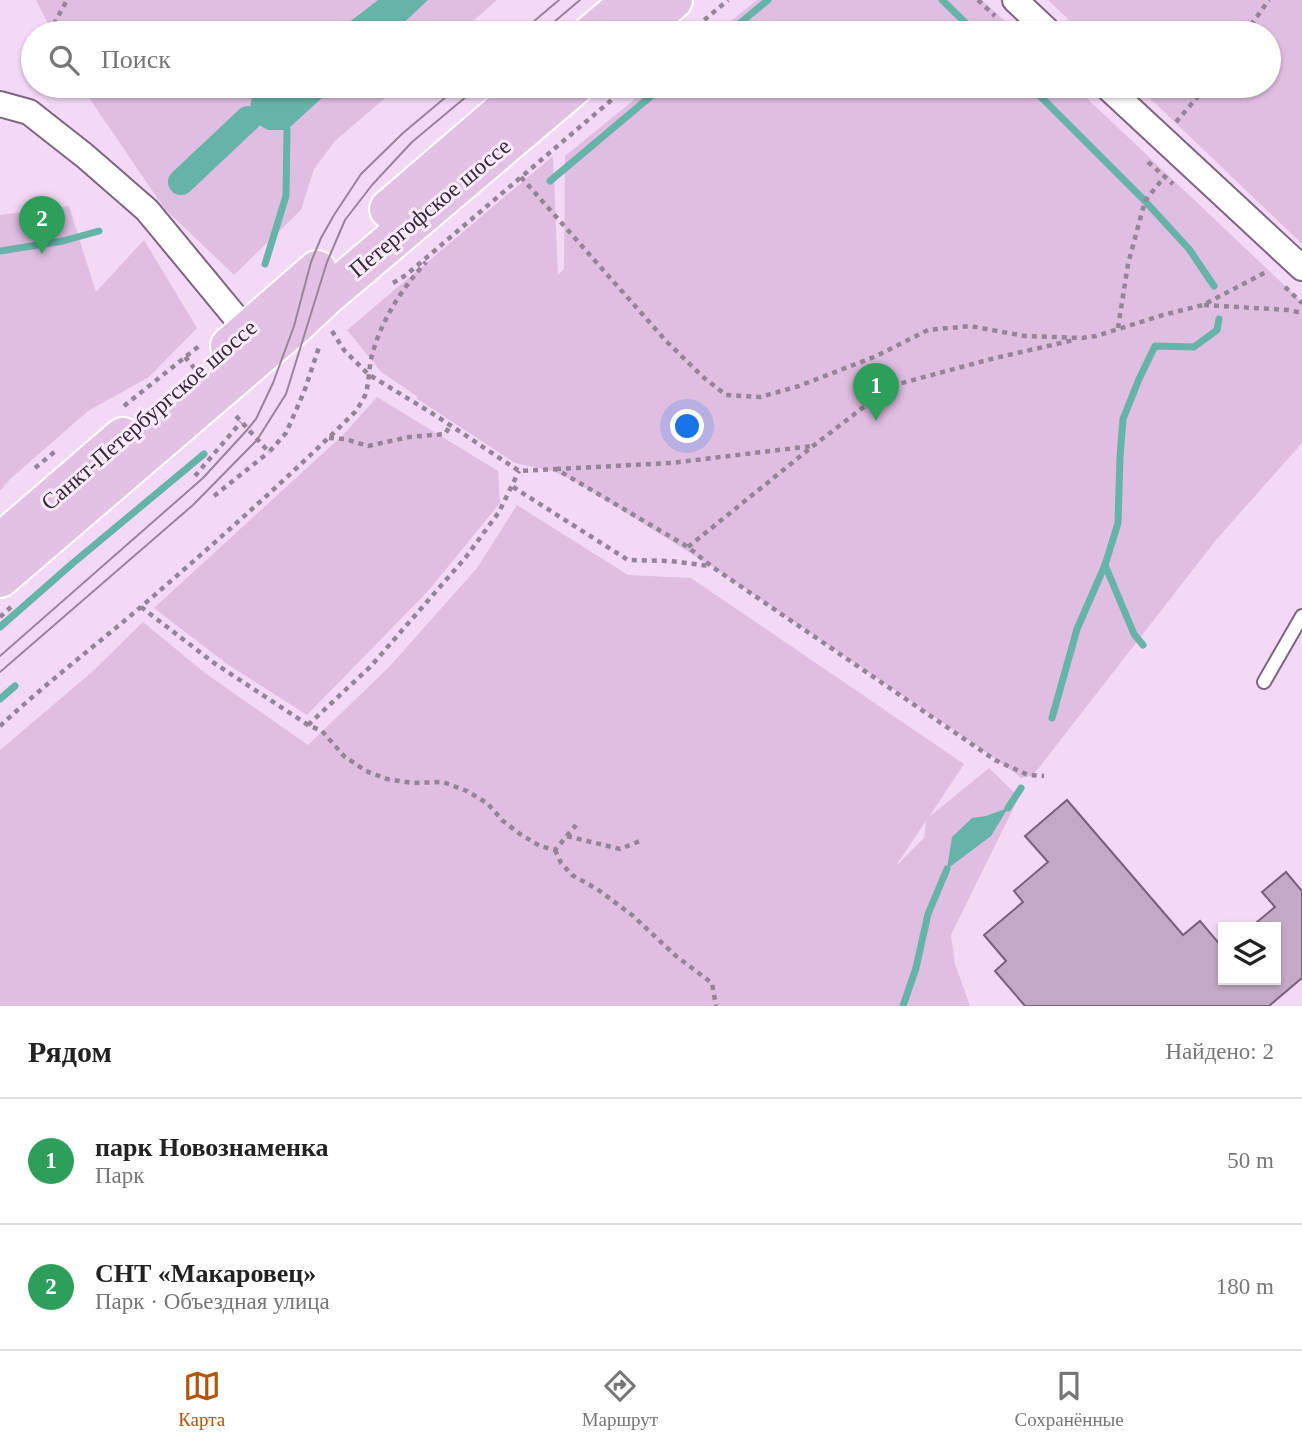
<!DOCTYPE html>
<html lang="ru">
<head>
<meta charset="utf-8">
<style>
	:root { --surface:#fff; --page:#f6f6f6; --text:#222; --muted:#767676; --line:#e0e0e0; --accent:#b45309 }
	body { margin:0; font-family:Georgia,serif; background:var(--page); color:var(--text) }
	.controls { position:absolute; right:21px; bottom:21px; display:grid; overflow:hidden; border-radius:0px; box-shadow:0 2px 5px #0004 }
	.controls button { width:63px; height:63px; display:grid; place-items:center; padding:0; border:0; border-bottom:2px solid var(--line); background:var(--surface); color:var(--text); font:35px sans-serif }
	.you { position:absolute; left:688px; top:427px; width:24px; height:24px; margin:-18px; border:5px solid #fff; border-radius:50%; background:#1a73e8; box-shadow:0 0 0 10px #1a73e833 }
	.badge { display:grid; place-items:center; width:46px; height:46px; border-radius:50%; background:var(--accent); color:#fff; font-size:23px; font-weight:700 }
	.pin { position:absolute; translate:-50% -58px; filter:drop-shadow(0 2px 4px #0008) }
	.pin::after { content:''; position:absolute; top:37px; width:24px; height:21px; background:inherit; clip-path:polygon(0 0,100% 0,50% 100%) }
	.list { margin:0; padding:0; list-style:none }
	h2 { display:flex; justify-content:space-between; align-items:center; height:91px; margin:0; padding:0 28px; font-size:30px }
	h2 small { font-size:23px; font-weight:400; color:var(--muted) }
	.list li { display:grid; grid-template-columns:46px 1fr auto; gap:21px; align-items:center; box-sizing:border-box; height:126px; padding:0 28px; border-top:2px solid var(--line) }
	.list b { display:block; font-size:26px; white-space:nowrap }
	.list p { margin:0; font-size:23px; white-space:nowrap; color:var(--muted) }
	.list em { font-size:23px; font-style:normal; color:var(--muted) }
	.icon { flex:none; width:38px; height:38px; fill:none; stroke:currentColor; stroke-width:2; stroke-linecap:round; stroke-linejoin:round }
	.map { position:relative; flex:none; width:1302px; height:1006px; overflow:hidden }
	.search { position:absolute; background:var(--surface); box-shadow:0 2px 5px #0004; left:21px; right:21px; top:21px; height:77px; display:flex; align-items:center; gap:18px; box-sizing:border-box; padding:0 24px; border-radius:38px; color:var(--muted); font-size:26px }
	.sheet { height:343px; background:var(--surface) }
	nav { display:flex; justify-content:space-around; align-items:center; box-sizing:border-box; height:98px; border-top:2px solid var(--line); background:var(--surface); font-size:19px; color:var(--muted) }
	nav a { display:grid; justify-items:center; gap:4px }
	nav .on { color:var(--accent) }
	.map>svg:first-child { display:block }
	.green { fill:#e0bee2; fill-rule:evenodd }
	.water { fill:#66b3aa }
	.lines { fill:none; stroke-linecap:round; stroke-linejoin:round }
	.stream { stroke:#66b3aa; stroke-width:7 }
	.canal { stroke:#66b3aa; stroke-width:26 }
	.building { fill:#c3a9c5; stroke:#78617a; stroke-width:2 }
	.lane-casing { stroke:#7d657f; stroke-width:16 }
	.street-casing { stroke:#7d657f; stroke-width:28 }
	.primary-casing { stroke:#fff; stroke-width:42 }
	.path { stroke:#958397; stroke-width:4.5; stroke-dasharray:5 5; stroke-linecap:butt }
	.lane { stroke:#fff; stroke-width:12 }
	.street { stroke:#fff; stroke-width:24 }
	.primary { stroke:#e2c1e5; stroke-width:38 }
	.tram { stroke:#988599; stroke-width:2 }
	.labels { text-anchor:middle; dominant-baseline:central; stroke-width:6; stroke-linejoin:round; paint-order:stroke }
	.street-label { font-size:23px; fill:#332934; stroke:#fbeafc }
</style>
</head>
<body>
<div class="map">
<svg width="1302" height="1006" viewBox="0 0 1302 1006">
	<rect width="100%" height="100%" fill="#f4d9f6"/>
	<g class="green">
		<path d="M36,0H378L335,33H53Z"/>
		<path d="M428,0H497L459,33H393Z"/>
		<path d="M757,0H982L1018,33H716Z"/>
		<path d="M1048,0H1302V244L1137,86H1269V33H1083Z"/>
		<path d="M81,86H254L249,119L287,130L335,86H399L335,141L314,169L301,210L234,275L164,208Z"/>
		<path d="M651,86H1074L1302,302V443L1216,540L1038,769L1031,776L1021,778L1015,773L974,744L711,566L573,480L552,471L515,463L416,398L418,397L381,372L347,330L553,156L558,275L564,269L565,156Z"/>
		<path d="M69,206L96,292L144,240L197,328L149,377L88,411L10,479L0,491V215Z"/>
		<path d="M377,397L498,471L500,503L429,590L307,715L227,664L154,608L344,434Z"/>
		<path d="M517,505L628,575L691,578L964,764L929,817L989,768L1019,797L951,935L955,964L970,1006H0V750L92,672L143,622L205,673L308,745L389,667L477,568ZM926,821L924,838L897,865V864Z"/>
	</g>
	<g class="water">
		<path d="M378,0H428L393,33H335Z"/>
		<path d="M254,86H335L287,130H268L248,119Z"/>
		<path d="M1008,808L991,836L947,869L952,837L972,818L986,816Z"/>
	</g>
	<g class="lines">
		<g class="stream">
			<path d="M942,0L976,33"/>
			<path d="M728,33L768,0"/>
			<path d="M1030,86L1145,201L1189,249L1214,286"/>
			<path d="M550,181L663,86"/>
			<path d="M0,251L63,241L99,231"/>
			<path d="M265,264L286,196L287,130"/>
			<path d="M0,627L73,563L204,454"/>
			<path d="M1143,645L1134,634L1105,565L1118,523L1120,457L1123,419L1139,379L1155,346L1194,347L1217,330L1219,319"/>
			<path d="M0,699L15,686"/>
			<path d="M1052,718L1077,629L1105,565"/>
			<path d="M1008,808L1021,788"/>
			<path d="M903,1006L916,968L928,914L947,869"/>
		</g>
		<path class="canal" d="M181,182L248,119"/>
	</g>
	<path class="building" d="M1067,800L1183,935L1200,921L1223,948V980H1276V927H1251L1275,907L1262,892L1286,872L1302,891V978L1269,1006H1025L995,971L1006,961L984,935L1023,902L1014,891L1048,862L1025,836Z"/>
	<g class="lines">
		<defs>
			<path id="lane" d="M1264,682L1302,616"/>
			<g id="street">
				<path d="M1015,0L1050,33"/>
				<path d="M1106,86L1302,268"/>
				<path d="M0,104L29,112L85,156L147,210L247,331"/>
			</g>
			<g id="primary">
				<path d="M593,33L632,0"/>
				<path d="M635,33L673,0"/>
				<path d="M389,209L532,86"/>
				<path d="M230,346L317,270"/>
				<path d="M0,543L123,437"/>
				<path d="M0,578L294,326L325,297L574,86"/>
			</g>
		</defs>
		<use href="#lane" class="lane-casing"/>
		<use href="#street" class="street-casing"/>
		<use href="#primary" class="primary-casing"/>
		<g class="path">
			<path d="M978,0L995,16"/>
			<path d="M49,33L67,0"/>
			<path d="M689,33L728,0"/>
			<path d="M1245,33L1269,0"/>
			<path d="M1071,86L1085,99"/>
			<path d="M1176,122L1207,86"/>
			<path d="M1148,162L1173,184"/>
			<path d="M521,177L666,341L703,377L726,395L760,397L799,386L874,357L928,330L970,326L1025,336L1082,338L1096,336L1163,315L1203,305L1268,271"/>
			<path d="M393,283L406,275L628,86"/>
			<path d="M1285,287L1302,303"/>
			<path d="M1204,305L1289,310L1302,313"/>
			<path d="M1118,328L1128,264L1145,201L1165,176"/>
			<path d="M332,331L344,350L368,374L438,417L519,471L556,469L688,547L711,566L995,760L1028,775L1044,776"/>
			<path d="M185,357L196,370"/>
			<path d="M124,406L199,346"/>
			<path d="M236,416L269,452L286,433L304,392L319,347"/>
			<path d="M329,438L345,439L368,446L409,437L445,434L450,426"/>
			<path d="M35,468L58,449"/>
			<path d="M556,469L671,463L812,446"/>
			<path d="M195,476L241,422"/>
			<path d="M513,487L628,560L670,561L710,566"/>
			<path d="M214,496L269,452"/>
			<path d="M688,547L813,446L891,386L991,359L1074,340"/>
			<path d="M141,607L214,663L308,725L322,731L344,756L366,771L387,779L413,783L443,782L467,791L487,803L503,821L520,834L540,846L555,850L576,825"/>
			<path d="M0,617L11,607"/>
			<path d="M308,725L371,666L466,557L499,512L519,471"/>
			<path d="M0,726C45,684 95,646 142,606C215,543 287,479 355,412C359,406 364,399 366,393C369,381 369,367 372,355C382,319 401,290 426,262"/>
			<path d="M567,836L620,849L640,841"/>
			<path d="M555,850L561,863L572,875L597,889L632,915L676,956L712,983L716,1006"/>
		</g>
		<use href="#lane" class="lane"/>
		<use href="#street" class="street"/>
		<use href="#primary" class="primary"/>
		<g class="tram">
			<path d="M520,33L559,0"/>
			<path d="M541,33L580,0"/>
			<path d="M0,656L203,478L247,430L256,419L273,383L294,326L311,262L321,238L334,215L361,174L403,133L459,86"/>
			<path d="M0,672L193,505L257,440L286,394L327,262L345,220L372,185L412,142L479,86"/>
		</g>
	</g>
	<g class="labels">
		<g class="street-label">
			<text transform="translate(430 208) rotate(-40)">Петергофское шоссе</text>
			<text transform="translate(149 415) rotate(-41)">Санкт-Петербургское шоссе</text>
		</g>
	</g>
</svg>
<div class="controls">
<button><svg class="icon" aria-label="layers" viewBox="0 0 24 24"><path d="M12 4l9 5-9 5-9-5zM3 14l9 5 9-5"/></svg></button>
</div>
<div class="you"></div>
<div class="pin badge" style="left:876px;top:421px;background:#2e9e5b">1</div>
<div class="pin badge" style="left:42px;top:254px;background:#2e9e5b">2</div>
<div class="search"><svg class="icon" aria-label="search" viewBox="0 0 24 24"><circle cx="10" cy="10" r="6"/><path d="M15 15l6 6"/></svg>Поиск</div>
</div>
<section class="sheet">
<h2>Рядом<small>Найдено: 2</small></h2>
<ul class="list">
<li><span class="badge" style="background:#2e9e5b">1</span><div><b>парк Новознаменка</b><p>Парк</p></div><em>50 m</em></li>
<li><span class="badge" style="background:#2e9e5b">2</span><div><b>СНТ «Макаровец»</b><p>Парк · Объездная улица</p></div><em>180 m</em></li>
</ul>
</section>
<nav>
<a class="on"><svg class="icon" aria-label="map" viewBox="0 0 24 24"><path d="M3 6l6-2 6 2 6-2v14l-6 2-6-2-6 2zM9 4v14M15 6v14"/></svg>Карта</a>
<a><svg class="icon" aria-label="directions" viewBox="0 0 24 24"><path d="M12 3l9 9-9 9-9-9zM9 14v-3h6M13 9l2 2-2 2"/></svg>Маршрут</a>
<a><svg class="icon" aria-label="saved" viewBox="0 0 24 24"><path d="M7 4h10v16l-5-4-5 4z"/></svg>Сохранённые</a>
</nav>
</body>
</html>
